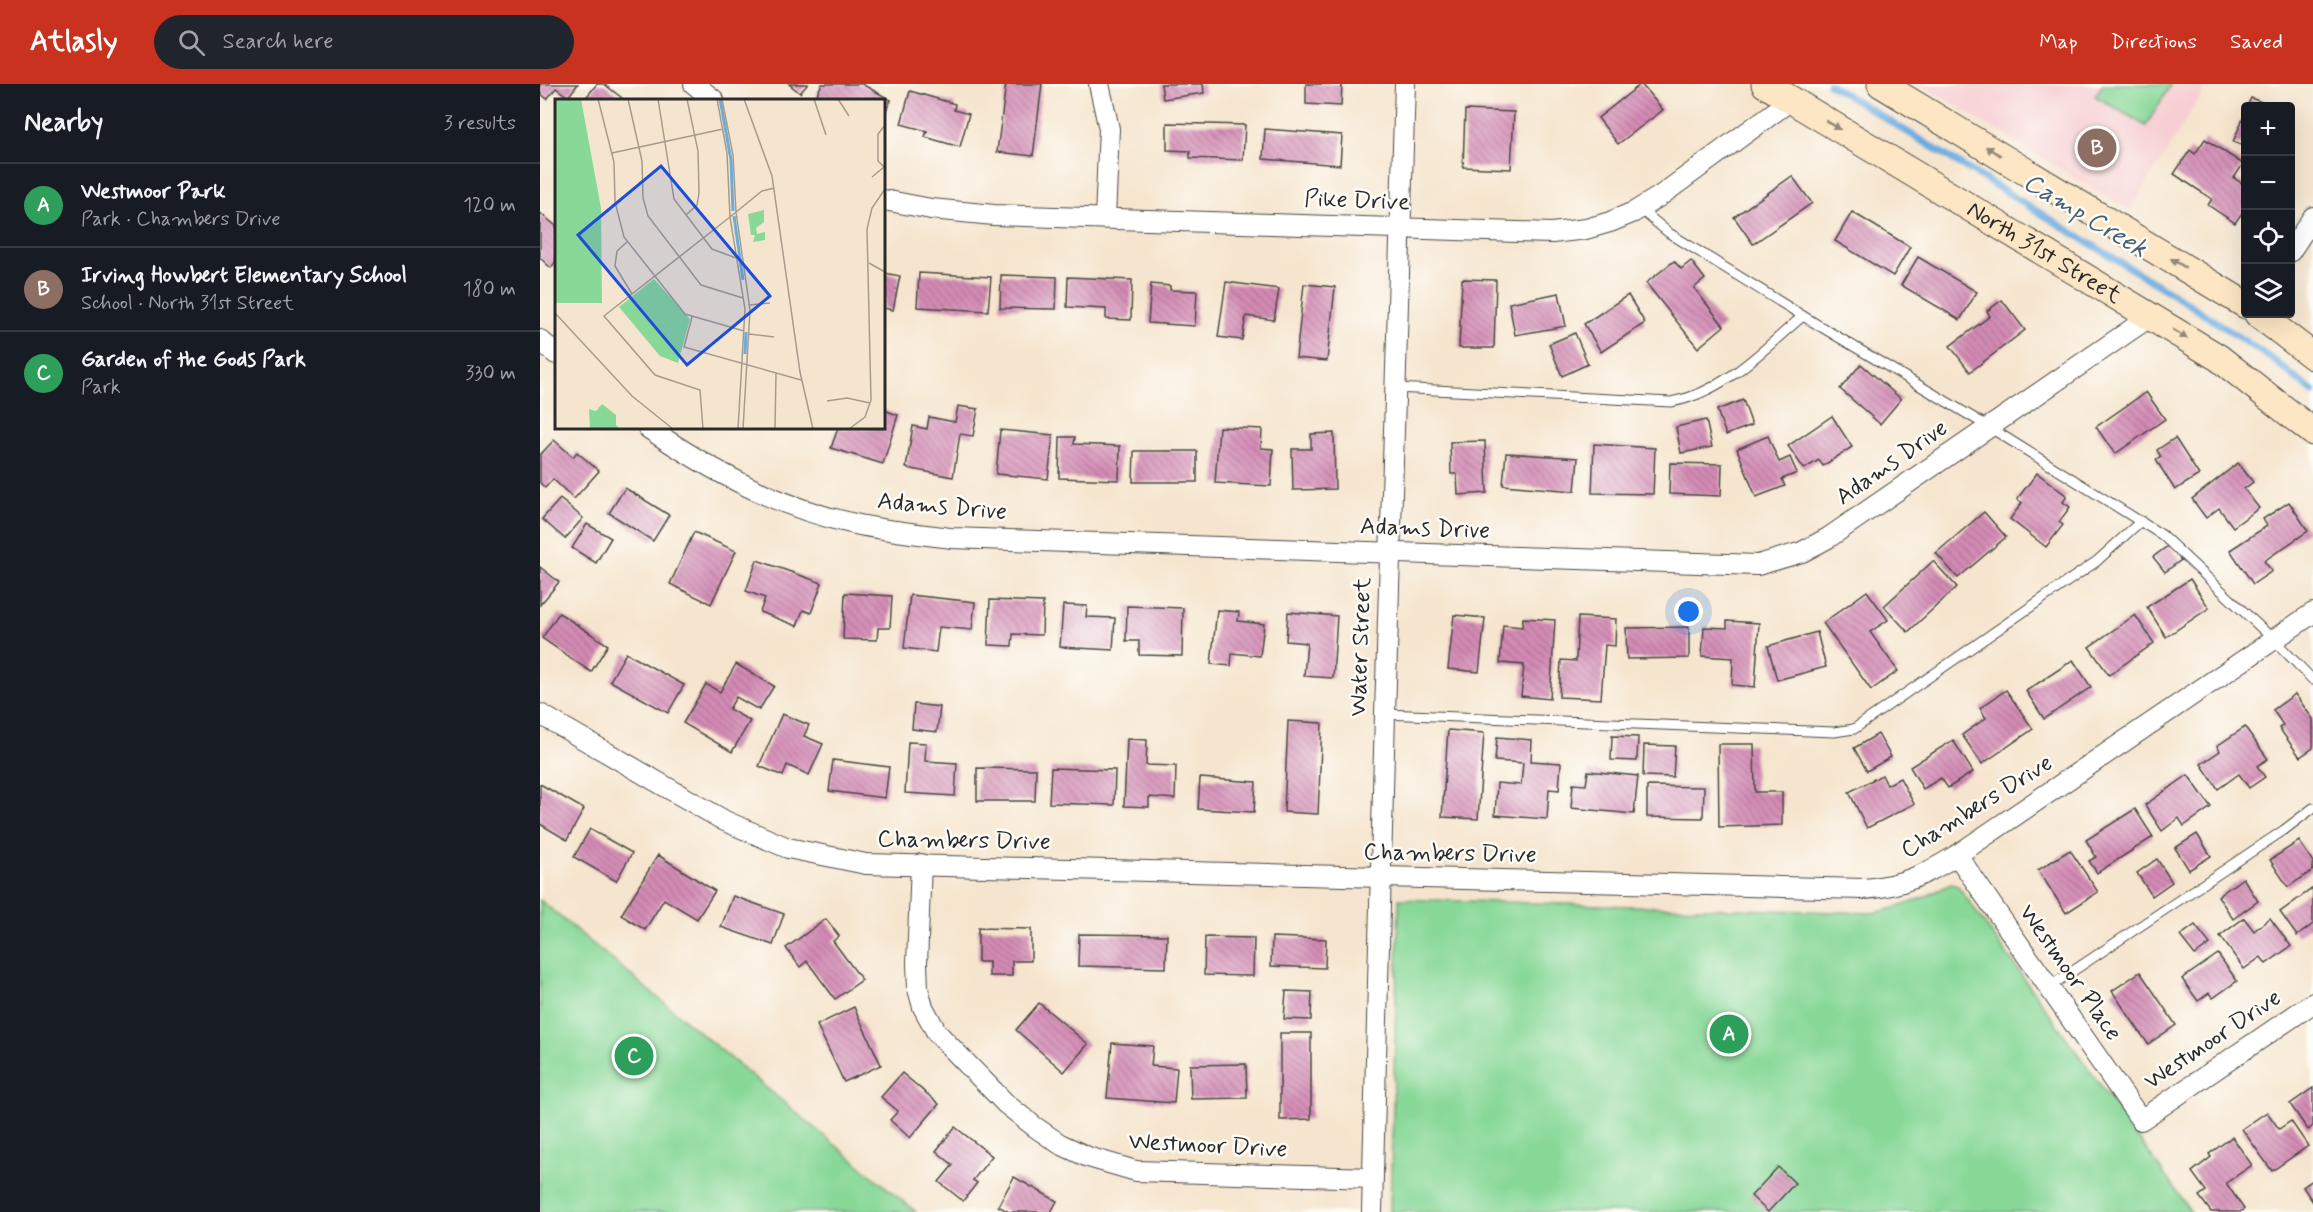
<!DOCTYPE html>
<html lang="en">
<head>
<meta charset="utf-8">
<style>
	:root { --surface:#171b24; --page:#20242c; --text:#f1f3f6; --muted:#9ea1a6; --line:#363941; --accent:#c8321e }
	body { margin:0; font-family:Mynerve,sans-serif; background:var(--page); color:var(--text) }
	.controls { position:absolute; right:18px; top:18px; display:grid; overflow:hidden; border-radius:6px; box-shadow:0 6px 24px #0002 }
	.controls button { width:54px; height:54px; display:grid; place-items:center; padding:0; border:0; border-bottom:2px solid var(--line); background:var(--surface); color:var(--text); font:30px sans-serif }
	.you { position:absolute; left:1149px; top:528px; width:21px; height:21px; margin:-15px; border:4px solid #fff; border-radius:50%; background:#1a73e8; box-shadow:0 0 0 9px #1a73e833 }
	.badge { display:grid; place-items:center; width:39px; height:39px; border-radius:50%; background:var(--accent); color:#fff; font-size:20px; font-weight:700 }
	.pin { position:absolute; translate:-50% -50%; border:3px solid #fff; box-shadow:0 2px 6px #0006 }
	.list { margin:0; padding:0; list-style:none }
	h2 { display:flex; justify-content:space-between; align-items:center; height:78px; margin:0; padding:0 24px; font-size:26px }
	h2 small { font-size:20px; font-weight:400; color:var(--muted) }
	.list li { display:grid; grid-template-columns:39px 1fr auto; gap:18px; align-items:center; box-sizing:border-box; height:84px; padding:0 24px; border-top:2px solid var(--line) }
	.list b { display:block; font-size:22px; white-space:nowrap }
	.list p { margin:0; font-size:20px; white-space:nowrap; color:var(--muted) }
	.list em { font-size:20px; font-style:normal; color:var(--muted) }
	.icon { flex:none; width:33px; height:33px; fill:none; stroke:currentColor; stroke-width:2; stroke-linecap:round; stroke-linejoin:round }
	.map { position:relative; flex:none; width:1773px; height:1128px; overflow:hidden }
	header { display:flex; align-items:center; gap:36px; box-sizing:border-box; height:84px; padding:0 30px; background:var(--accent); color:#fff }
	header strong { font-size:28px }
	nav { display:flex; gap:33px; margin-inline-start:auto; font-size:21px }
	.search { width:420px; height:54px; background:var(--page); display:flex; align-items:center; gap:15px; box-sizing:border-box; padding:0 21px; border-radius:33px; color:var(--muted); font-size:22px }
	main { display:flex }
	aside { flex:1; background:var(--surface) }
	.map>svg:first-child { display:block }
	.built { fill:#f7cfd3 }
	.green { fill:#88d898; stroke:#5a8262; stroke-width:1.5 }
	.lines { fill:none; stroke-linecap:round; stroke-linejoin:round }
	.stream { stroke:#6bacdf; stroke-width:7 }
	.building { fill:url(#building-back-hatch) }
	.service-casing { stroke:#494743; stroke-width:11 }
	.minor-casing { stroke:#494743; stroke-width:22 }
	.secondary-casing { stroke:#494743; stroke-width:29 }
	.service { stroke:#fff; stroke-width:9 }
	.minor { stroke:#fff; stroke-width:20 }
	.secondary { stroke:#fce6c4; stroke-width:27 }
	.oneway { fill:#948878 }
	.labels { text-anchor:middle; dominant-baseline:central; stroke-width:5; stroke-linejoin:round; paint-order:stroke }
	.street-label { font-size:24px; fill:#2b2b2b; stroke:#fdfcf7 }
	.water-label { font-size:26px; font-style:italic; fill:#455f73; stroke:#fdfcf7 }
	.inset-river { fill:none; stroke:#6bacdf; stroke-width:3 }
	.inset-road { fill:none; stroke:#a59b8d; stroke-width:1.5 }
	.view { fill:#1d4ed8; fill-opacity:0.15; stroke:#1d4ed8; stroke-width:3 }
	.inset-edge { fill:none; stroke:#2b2b2b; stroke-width:3 }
</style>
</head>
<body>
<header>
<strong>Atlasly</strong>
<div class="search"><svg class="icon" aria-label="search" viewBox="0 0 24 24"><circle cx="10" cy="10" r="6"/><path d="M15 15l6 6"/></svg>Search here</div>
<nav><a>Map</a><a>Directions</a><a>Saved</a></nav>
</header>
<main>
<aside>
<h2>Nearby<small>3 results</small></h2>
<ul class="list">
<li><span class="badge" style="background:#2e9e5b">A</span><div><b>Westmoor Park</b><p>Park · Chambers Drive</p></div><em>120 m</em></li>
<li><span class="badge" style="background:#8d6e63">B</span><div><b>Irving Howbert Elementary School</b><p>School · North 31st Street</p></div><em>180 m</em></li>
<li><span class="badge" style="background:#2e9e5b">C</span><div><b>Garden of the Gods Park</b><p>Park</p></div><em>330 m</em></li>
</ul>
</aside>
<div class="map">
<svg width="1773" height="1128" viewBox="0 0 1773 1128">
	<defs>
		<pattern id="building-back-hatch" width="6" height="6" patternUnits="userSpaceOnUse" patternTransform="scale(1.5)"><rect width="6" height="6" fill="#d48bb5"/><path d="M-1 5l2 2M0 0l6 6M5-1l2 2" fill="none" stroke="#ac7293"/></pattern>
	</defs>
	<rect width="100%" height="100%" fill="#fdfcf7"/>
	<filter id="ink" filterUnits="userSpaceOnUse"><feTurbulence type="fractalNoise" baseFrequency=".0167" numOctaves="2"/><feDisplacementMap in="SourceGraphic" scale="12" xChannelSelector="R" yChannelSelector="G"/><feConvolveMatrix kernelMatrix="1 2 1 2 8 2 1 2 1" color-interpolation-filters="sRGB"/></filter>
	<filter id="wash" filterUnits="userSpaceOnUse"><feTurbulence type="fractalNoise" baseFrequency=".008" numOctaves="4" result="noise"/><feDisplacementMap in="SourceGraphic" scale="24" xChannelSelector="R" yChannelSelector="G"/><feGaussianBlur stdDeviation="1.35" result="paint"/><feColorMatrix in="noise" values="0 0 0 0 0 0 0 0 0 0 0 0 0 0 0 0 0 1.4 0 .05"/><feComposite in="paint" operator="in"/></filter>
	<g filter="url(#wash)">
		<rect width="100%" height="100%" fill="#f6e5ce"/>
		<path class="built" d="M1380,0H1668L1590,127Z"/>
		<g class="green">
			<path d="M1563,0H1631L1606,42L1555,12Z"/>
			<path d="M1411,800L1418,802L1651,1128H850L859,815L1332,829C1362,824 1384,814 1411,800Z"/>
			<path d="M0,816L376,1128H0Z"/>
		</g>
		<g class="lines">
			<path class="stream" d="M1289,0L1649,220L1736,278L1773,308"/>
		</g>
		<g id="blocks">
			<g class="building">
				<path d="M0,0H38L28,13L16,4L7,15L0,9Z"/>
				<path d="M57,0H64L82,14L80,16H44Z"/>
				<path d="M249,0H268L260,9Z"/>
				<path d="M282,0H322L351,16L344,30V16H285L276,12Z"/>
				<path d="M466,0H502L493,72L457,68Z"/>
				<path d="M621,0H663L664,9L623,15Z"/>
				<path d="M766,0H802L801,22L766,20Z"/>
				<path d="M1101,0L1123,26L1078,60L1058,34Z"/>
				<path d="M370,7L415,20L414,26L429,30L420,63L385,53L387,47L361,40Z"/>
				<path d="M1711,14L1732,22H1707Z"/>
				<path d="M925,26L974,28L971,85L923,83Z"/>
				<path d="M1706,27V63L1693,58Z"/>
				<path d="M627,39L705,41L703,76L650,74V67L627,66Z"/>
				<path d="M725,45L802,51L800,81L723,75Z"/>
				<path d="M1665,55L1703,80L1694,94L1706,102V123L1695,139L1668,121L1672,115L1634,90L1650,66L1655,70Z"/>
				<path d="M1252,92L1272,119L1213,160L1194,133Z"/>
				<path d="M1312,128L1370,163L1353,192L1295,157Z"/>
				<path d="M0,129L16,142V177L11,184L0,174Z"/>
				<path d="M1378,173L1437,208L1420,236L1361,201Z"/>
				<path d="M1134,177L1141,185L1151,177L1165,195L1154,204L1184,242L1158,264L1106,199Z"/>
				<path d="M344,189L360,192L353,226L344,224Z"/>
				<path d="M379,189L451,193L448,227L377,223Z"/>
				<path d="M461,191L517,193L516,225L460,224Z"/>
				<path d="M528,193L592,196L591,236L566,235V225L527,223Z"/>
				<path d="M922,195L956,196L954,264H919Z"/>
				<path d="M686,198L739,205L734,236L706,232L702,256L678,253Z"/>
				<path d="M611,200L630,202V206L657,207L655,242L608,239Z"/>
				<path d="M764,200L795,203L787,277L756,274Z"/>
				<path d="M1019,209L1026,242L975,251L969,219Z"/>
				<path d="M1088,211L1105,239L1061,268L1044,240Z"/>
				<path d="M1462,216L1485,246L1430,288L1410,262L1450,232L1447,227Z"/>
				<path d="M1035,249L1048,280L1022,292L1009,260Z"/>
				<path d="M1321,280L1361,315L1340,340L1300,305Z"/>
				<path d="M1606,308L1625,335L1575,370L1556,343Z"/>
				<path d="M1203,316L1212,341L1186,351L1177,326Z"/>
				<path d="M418,322L438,325L433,352L420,350L413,393L366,384L373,342L387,345L389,333L415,338Z"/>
				<path d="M344,326L358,331L343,380L291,364L298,344H344Z"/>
				<path d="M1292,332L1312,363L1283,382L1279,376L1264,385L1248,362Z"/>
				<path d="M1166,336L1172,363L1141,369L1136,343Z"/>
				<path d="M679,343L722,345L721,364L733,365L731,402L675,399Z"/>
				<path d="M460,346L513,351L508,395L456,390Z"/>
				<path d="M794,349L795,405L753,406L752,365H771V350Z"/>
				<path d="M1228,352L1239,378L1250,373L1257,389L1242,395L1245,402L1216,413L1197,365Z"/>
				<path d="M520,353H535L534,360L580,362L579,396L519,394Z"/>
				<path d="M1635,354L1659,391L1635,406L1616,376L1621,373L1617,366Z"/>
				<path d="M14,356L33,373L37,368L59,387L34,415L13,395L5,404L0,399V371Z"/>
				<path d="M945,357L947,409L918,411L917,390H911L910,358Z"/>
				<path d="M1054,360L1115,364L1113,410L1052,409Z"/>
				<path d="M594,367H657V398H593Z"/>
				<path d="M966,369L1038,374L1035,407L963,401Z"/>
				<path d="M1130,379L1182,380L1181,412L1129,410Z"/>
				<path d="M1698,379L1713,398L1704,405L1719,424L1693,443L1679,424L1666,434L1652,415Z"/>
				<path d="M1497,389L1527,412L1523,418L1530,423L1519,438L1523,441L1506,463L1470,435L1482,419L1477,415Z"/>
				<path d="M85,404L129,431L113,457L69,429Z"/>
				<path d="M20,415L43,434L25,455L2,435Z"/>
				<path d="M1749,418L1768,447L1724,477L1732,487L1713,500L1690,466L1727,442L1723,435Z"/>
				<path d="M1444,428L1466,453L1418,494L1396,469Z"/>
				<path d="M47,440L71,454L56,479L32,464Z"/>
				<path d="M154,448L196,467L171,520L130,500Z"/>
				<path d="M1629,461L1641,476L1625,488L1613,473Z"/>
				<path d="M217,476L282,499L271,529L263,526L257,542L220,528L225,514L206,507Z"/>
				<path d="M1393,477L1417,503L1368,548L1344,522Z"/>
				<path d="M0,483L19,498L0,521Z"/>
				<path d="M1650,495L1669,524L1626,553L1607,523Z"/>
				<path d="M1327,507L1348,536L1330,548L1358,587L1331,606L1283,539Z"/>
				<path d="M305,509L352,512L350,544H338L337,556L303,555Z"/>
				<path d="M370,511L435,518L432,546L399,543L396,568L364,564Z"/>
				<path d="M450,516L503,518L502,551L473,550L472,562L448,561Z"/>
				<path d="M523,521L547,522L546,533L575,534L573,566L520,563Z"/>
				<path d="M587,522L643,524L642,572L599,571V557H586Z"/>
				<path d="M677,526L699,528L698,537L724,540L720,572L692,569L691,582L671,580Z"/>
				<path d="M748,528L797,532L793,594L764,592L767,559L746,557Z"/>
				<path d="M19,529L68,561L51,588L2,554Z"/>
				<path d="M914,531L945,534L939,588L908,585Z"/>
				<path d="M1595,531L1614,559L1569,591L1549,563Z"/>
				<path d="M1038,533L1076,535L1075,562L1065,561L1061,615L1019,613L1021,576L1036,577Z"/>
				<path d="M983,534L1015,536L1010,615L981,612L984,581L960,579L963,541L982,543Z"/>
				<path d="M1187,537L1219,539L1215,603L1192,601L1193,574L1162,572L1164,543L1187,544Z"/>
				<path d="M1149,543V574L1087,575L1086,544Z"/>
				<path d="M1277,548L1286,583L1237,596L1228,562Z"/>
				<path d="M86,569L144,601L128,629L70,597Z"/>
				<path d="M1533,576L1551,603L1504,635L1486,607Z"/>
				<path d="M196,580L234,602L219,626L196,613L189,625L210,637L192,668L143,639L166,600L180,608Z"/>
				<path d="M1466,606L1493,645L1442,680L1422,651L1446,634L1440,624Z"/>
				<path d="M1755,610L1773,635V664L1760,673L1739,644L1743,641L1733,626Z"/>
				<path d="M374,620L400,623L397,648L372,645Z"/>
				<path d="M242,630L269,641L264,652L283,660L269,691L247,681L243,692L219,682Z"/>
				<path d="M748,637L782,639L778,730L744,728Z"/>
				<path d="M1705,643L1728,675L1717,682L1725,693L1709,704L1699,690L1678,705L1661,680L1680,667L1677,662Z"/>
				<path d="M908,646L944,649L938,735L902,733Z"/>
				<path d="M1338,650L1351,673L1327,687L1314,664Z"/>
				<path d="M1072,652L1098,653L1097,677L1071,676Z"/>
				<path d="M957,653L992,656L991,677L1021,679L1019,706L1009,705L1007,735L955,731L957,699L981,701L983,679L955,677Z"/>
				<path d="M587,655L607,656L606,681L636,682L635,715L609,713V723L584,722Z"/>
				<path d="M1413,656L1433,688L1408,704L1401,694L1383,705L1370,683Z"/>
				<path d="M368,658L386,659L385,677L417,679L415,712L365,709Z"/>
				<path d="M1178,660H1214L1215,708H1242V741L1179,743Z"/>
				<path d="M1104,661L1135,662L1133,693L1103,692Z"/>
				<path d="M293,676L349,683L345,714L289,707Z"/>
				<path d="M437,684L496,685L495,717H437Z"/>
				<path d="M511,684L575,686L574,721L509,719Z"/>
				<path d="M1048,687L1098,692L1094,730L1031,724L1033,700L1046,701Z"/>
				<path d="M1342,691L1347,701L1360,694L1374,720L1327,744L1309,708Z"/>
				<path d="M1648,691L1671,723L1644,742L1639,734L1622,747L1605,721Z"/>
				<path d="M660,694L716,698L714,728L658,725Z"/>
				<path d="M0,700L44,725L27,756L0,740Z"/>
				<path d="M1107,702L1164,703L1163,734L1107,733Z"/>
				<path d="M1595,725L1613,753L1557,789L1549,777L1556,773L1546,756Z"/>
				<path d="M50,745L92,769L76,797L34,773Z"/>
				<path d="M1657,750L1671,772L1649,786L1635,764Z"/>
				<path d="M1759,757L1773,778V786L1748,803L1730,776Z"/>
				<path d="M1530,766L1558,808L1526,829L1498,786Z"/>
				<path d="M118,771L175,807L157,835L124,815L105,846L81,831Z"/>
				<path d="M1617,775L1632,798L1612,812L1597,789Z"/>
				<path d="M1703,794L1718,817L1693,835L1678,812Z"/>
				<path d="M1773,804V840L1757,852L1740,828Z"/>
				<path d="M193,812L244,830L233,861L181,843Z"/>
				<path d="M1704,834L1714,847L1730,834L1751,862L1726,880L1721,873L1704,885L1680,852Z"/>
				<path d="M286,835L299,852L293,857L322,896L295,915L267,877L260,883L246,864Z"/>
				<path d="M1655,841L1670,860L1655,871L1640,852Z"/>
				<path d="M438,844L491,845V877H472V892H449V878H438Z"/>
				<path d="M539,850L627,851L626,884L538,882Z"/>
				<path d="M665,853L714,854L713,892L664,891Z"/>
				<path d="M732,853L786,855L785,884L731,882Z"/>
				<path d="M1678,870L1697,897L1673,914L1669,909L1658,917L1642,895Z"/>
				<path d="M1600,888L1636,941L1608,960L1572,907Z"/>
				<path d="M746,907L772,908L771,936L744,935Z"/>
				<path d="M499,919L548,960L524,988L476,946Z"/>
				<path d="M314,923L341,981L304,998L277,941Z"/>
				<path d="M740,949H771V1035L740,1036Z"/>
				<path d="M572,959L613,962L611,982L637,984L634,1019L567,1014Z"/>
				<path d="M706,980L707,1014L651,1015L650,981Z"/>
				<path d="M362,989L399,1020L370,1054L350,1036L358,1027L341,1013Z"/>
				<path d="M1773,1004V1042L1768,1046L1750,1020Z"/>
				<path d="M1727,1028L1739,1045L1751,1037L1768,1062L1732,1087L1702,1045Z"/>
				<path d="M415,1043L452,1072L433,1096L437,1099L423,1117L399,1098L413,1081L396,1067Z"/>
				<path d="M1692,1053L1712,1081L1686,1099L1704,1125L1700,1128H1671L1659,1112L1666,1107L1652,1088L1671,1073L1669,1070Z"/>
				<path d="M1238,1083L1255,1099L1228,1128L1211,1112Z"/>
				<path d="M474,1093L517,1117L511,1128H469L458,1122Z"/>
				<path d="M1773,1096V1118L1763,1103Z"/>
			</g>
		</g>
	</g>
	<g filter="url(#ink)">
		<use href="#blocks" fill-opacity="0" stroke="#494743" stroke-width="1.5"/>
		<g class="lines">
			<defs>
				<g id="service">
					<path d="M1100,125L1129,149L1263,232L1449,343L1622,451L1734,556L1773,596"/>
					<path d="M855,304L1131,318C1184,309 1223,265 1263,232"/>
					<path d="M845,630L1294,648L1314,645L1557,477L1601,437"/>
					<path d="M1509,903L1744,746L1773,724"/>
				</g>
				<g id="minor">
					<path d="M154,0L174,16"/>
					<path d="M559,0L569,45L565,134"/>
					<path d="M344,116L391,125L454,131L1012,149L1046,145L1070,138L1094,128L1120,112L1251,16"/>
					<path d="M1750,168L1773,133"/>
					<path d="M0,256L16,270"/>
					<path d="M108,344C172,387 239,424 315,440C347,447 379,450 411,454L1218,481L1262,468L1288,454L1611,232"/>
					<path d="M0,630L185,737L248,764L326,780L1324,805C1362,802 1385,791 1417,771L1773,529"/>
					<path d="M1417,771L1601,1036L1773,919"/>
					<path d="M381,780L377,879L378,905L383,923L397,949L466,1020L495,1043L520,1060L548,1073L596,1087L833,1094"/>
					<path d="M832,1128L845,630L865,0"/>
				</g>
				<g id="secondary">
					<path id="s1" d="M1225,0L1679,274L1773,348"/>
					<path d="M1341,0L1706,221"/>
					<path d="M1718,230L1773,272"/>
				</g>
			</defs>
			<use href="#service" class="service-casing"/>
			<use href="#minor" class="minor-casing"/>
			<use href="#secondary" class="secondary-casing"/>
			<use href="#service" class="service"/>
			<use href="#minor" class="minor"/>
			<use href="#secondary" class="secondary"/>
		</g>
		<defs><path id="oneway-solid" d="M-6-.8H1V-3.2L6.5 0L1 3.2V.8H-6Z" transform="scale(1.5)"/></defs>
		<g class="oneway">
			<use href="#oneway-solid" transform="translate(1293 41) rotate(31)"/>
			<use href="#oneway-solid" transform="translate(1453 67) rotate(-149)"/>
			<use href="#oneway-solid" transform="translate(1638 179) rotate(-149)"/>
			<use href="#oneway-solid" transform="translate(1640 250) rotate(32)"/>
		</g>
	</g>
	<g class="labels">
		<g class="street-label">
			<text transform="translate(817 117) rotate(2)">Pike Drive</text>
			<text stroke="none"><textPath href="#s1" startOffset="326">North 31st Street</textPath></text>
			<text transform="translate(1352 379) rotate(-35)">Adams Drive</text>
			<text transform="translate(402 423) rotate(5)">Adams Drive</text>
			<text transform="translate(885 445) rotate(2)">Adams Drive</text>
			<text transform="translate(821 563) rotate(-88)">Water Street</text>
			<text transform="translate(1437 723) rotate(-32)">Chambers Drive</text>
			<text transform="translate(424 757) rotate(1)">Chambers Drive</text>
			<text transform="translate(910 770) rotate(1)">Chambers Drive</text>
			<text transform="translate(1530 889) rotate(55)">Westmoor Place</text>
			<text transform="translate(1673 956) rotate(-34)">Westmoor Drive</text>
			<text transform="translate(668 1062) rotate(3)">Westmoor Drive</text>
		</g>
		<g class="water-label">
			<text transform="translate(1545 132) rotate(31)">Camp Creek</text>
		</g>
	</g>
	<g transform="translate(15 15)">
		<rect width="330" height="330" fill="#f6e5ce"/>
		<path d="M0,0H26L46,109L47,204H0ZM209,111V123L201,129L202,135L210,133V141L198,143L200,136H196L193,115ZM99,180L135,220L123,264L105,257L64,208ZM47,305L61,316V326L65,330H35L34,310L41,312Z" fill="#88d898"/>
		<path class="inset-river" d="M165,0L176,61L178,112M179,117L188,181M190,255L191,233"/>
		<path class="inset-road" d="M43,0L59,63L60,103L69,138L130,215L189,232M73,0L87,62L88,99L93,117L146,186L188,199M103,0L119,100L157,150L181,159M167,0L178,56L181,113M189,0L217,77L245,273L258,330M259,0L271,36M283,0L294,17M57,54L168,30M317,78L329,68L323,62V35L330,26M181,113L195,211L188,330M131,116L142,106L144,94L143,52L132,0M72,143L62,152L60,167L77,195M314,164L330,173M195,206L215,204M0,214L77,297L118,330M137,218L129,248L246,281M194,235L219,238M272,302L292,299L315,304M148,330L145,291L100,276L49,217L175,118L172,54L162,0M183,330L190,210L175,118L207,92L219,89M220,330L221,274M294,330L310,318L316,301L312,130L317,109L330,90"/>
		<path class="view" d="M106,67L215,197L132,266L23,136Z"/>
		<rect width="330" height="330" class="inset-edge"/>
	</g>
</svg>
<div class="controls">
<button>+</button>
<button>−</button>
<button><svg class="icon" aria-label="locate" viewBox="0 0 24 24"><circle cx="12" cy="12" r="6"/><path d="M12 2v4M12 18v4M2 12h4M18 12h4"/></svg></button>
<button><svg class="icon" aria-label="layers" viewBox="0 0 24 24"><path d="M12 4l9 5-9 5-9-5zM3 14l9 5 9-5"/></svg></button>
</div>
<div class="you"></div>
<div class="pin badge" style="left:1189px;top:950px;background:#2e9e5b">A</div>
<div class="pin badge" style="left:1557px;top:64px;background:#8d6e63">B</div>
<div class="pin badge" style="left:94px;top:972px;background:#2e9e5b">C</div>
</div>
</main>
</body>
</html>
